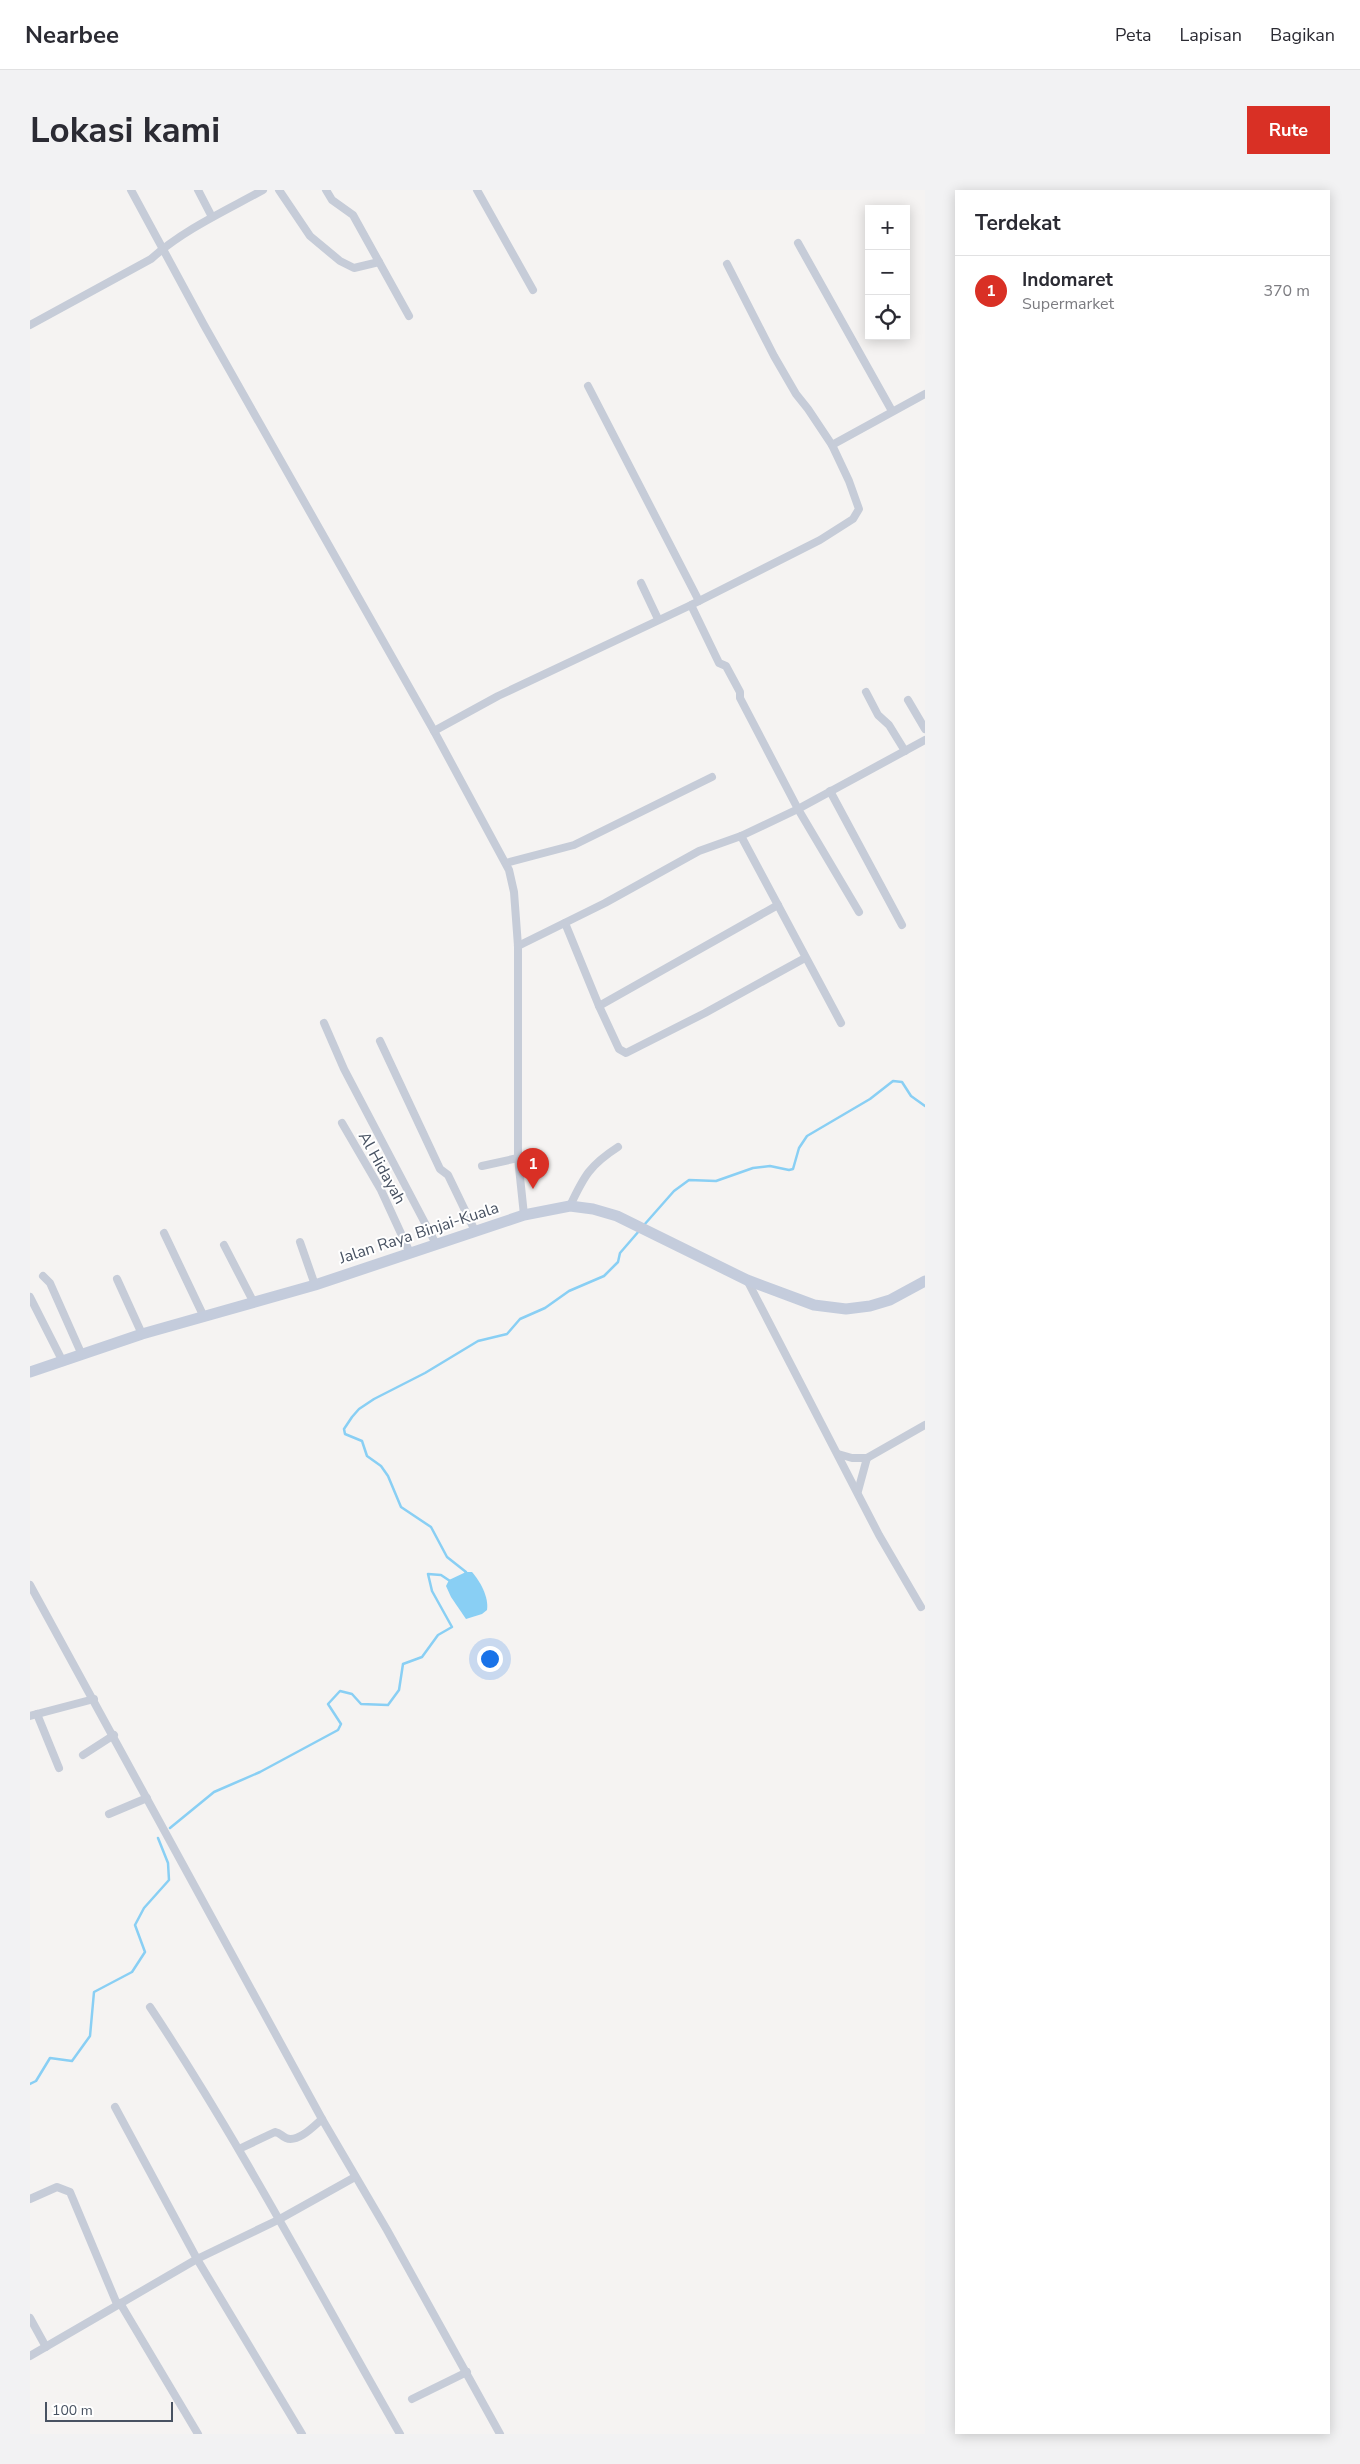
<!DOCTYPE html>
<html lang="id">
<head>
<meta charset="utf-8">
<style>
	:root { --surface:#fff; --page:#f2f2f3; --text:#2b2b33; --muted:#7c7c81; --line:#e1e1e2; --accent:#d93025 }
	body { margin:0; font-family:"Nunito Sans",sans-serif; background:var(--page); color:var(--text) }
	.controls { position:absolute; right:15px; top:15px; display:grid; overflow:hidden; border-radius:0px; box-shadow:0 2px 12px #0003 }
	.controls button { width:45px; height:45px; display:grid; place-items:center; padding:0; border:0; border-bottom:1px solid var(--line); background:var(--surface); color:var(--text); font:25px sans-serif }
	.scale { position:absolute; left:15px; bottom:12px; width:128px; box-sizing:border-box; padding-left:5px; border:2px solid #485262; border-top:0; font-size:14px; line-height:18px; white-space:nowrap; color:#485262; -webkit-text-stroke:4px #fff; paint-order:stroke }
	.you { position:absolute; left:459px; top:1468px; width:18px; height:18px; margin:-12px; border:4px solid #fff; border-radius:50%; background:#1a73e8; box-shadow:0 0 0 8px #1a73e833 }
	.badge { display:grid; place-items:center; width:32px; height:32px; border-radius:50%; background:var(--accent); color:#fff; font-size:16px; font-weight:700 }
	.pin { position:absolute; translate:-50% -41px; filter:drop-shadow(0 1px 2px #0008) }
	.pin::after { content:''; position:absolute; top:26px; width:18px; height:15px; background:inherit; clip-path:polygon(0 0,100% 0,50% 100%) }
	.list { margin:0; padding:0; list-style:none }
	h2 { display:flex; justify-content:space-between; align-items:center; height:65px; margin:0; padding:0 20px; font-size:21px }
	h2 small { font-size:16px; font-weight:400; color:var(--muted) }
	.list li { display:grid; grid-template-columns:32px 1fr auto; gap:15px; align-items:center; box-sizing:border-box; height:70px; padding:0 20px; border-top:1px solid var(--line) }
	.list b { display:block; font-size:19px; white-space:nowrap }
	.list p { margin:0; font-size:16px; white-space:nowrap; color:var(--muted) }
	.list em { font-size:16px; font-style:normal; color:var(--muted) }
	.icon { flex:none; width:28px; height:28px; fill:none; stroke:currentColor; stroke-width:2; stroke-linecap:round; stroke-linejoin:round }
	.map { position:relative; flex:none; width:895px; height:2244px; overflow:hidden; border-radius:0px }
	header { display:flex; align-items:center; gap:30px; box-sizing:border-box; height:70px; padding:0 25px; background:var(--surface); border-bottom:1px solid var(--line) }
	header strong { font-size:24px }
	nav { display:flex; gap:28px; margin-inline-start:auto; font-size:18px }
	.intro { display:flex; align-items:center; justify-content:space-between; box-sizing:border-box; height:120px; padding:0 30px }
	h1 { margin:0; font-size:35px }
	.button { padding:12px 22px; border-radius:0px; background:var(--accent); color:#fff; font-size:18px; font-weight:700 }
	main { display:flex; gap:30px; padding:0 30px }
	aside { flex:1; background:var(--surface); border-radius:0px; box-shadow:0 2px 12px #0003 }
	.map>svg:first-child { display:block }
	.water { fill:#89cff4 }
	.lines { fill:none; stroke-linecap:round; stroke-linejoin:round }
	.stream { stroke:#89cff4; stroke-width:2.5 }
	.street { stroke:#c6ccd8; stroke-width:8 }
	.secondary { stroke:#c4ccdc; stroke-width:11 }
	.labels { text-anchor:middle; dominant-baseline:central; stroke-width:4; stroke-linejoin:round; paint-order:stroke }
	.street-label { font-size:16px; fill:#485262; stroke:#fff }
</style>
</head>
<body>
<header>
<strong>Nearbee</strong>
<nav><a>Peta</a><a>Lapisan</a><a>Bagikan</a></nav>
</header>
<div class="intro"><h1>Lokasi kami</h1><a class="button">Rute</a></div>
<main>
<div class="map">
<svg width="895" height="2244" viewBox="0 0 895 2244">
	<rect width="100%" height="100%" fill="#f5f3f2"/>
	<path class="water" d="M436,1382H442C450,1391 459,1407 457,1420L452,1424L436,1429L421,1407L416,1396L419,1390Z"/>
	<g class="lines">
		<g class="stream">
			<path d="M614,1035L644,1001L659,990L686,991L723,978L740,976L759,980L763,979L769,958L777,946L840,909L863,891L872,892L881,906L895,916"/>
			<path d="M435,1384L436,1382L417,1367L401,1337L371,1317L358,1286L351,1276L337,1266L332,1251L315,1244L314,1239L322,1227L329,1219L344,1209L395,1183L448,1151L477,1144L490,1129L515,1118L539,1101L574,1086L588,1072L590,1063L609,1041"/>
			<path d="M140,1638L184,1602L230,1582L308,1540L311,1534L298,1514L310,1501L322,1504L331,1514L358,1515L369,1500L373,1474L392,1467L408,1445L422,1437L402,1401L398,1384L411,1385L420,1391"/>
			<path d="M0,1894L6,1891L20,1868L42,1871L60,1846L64,1802L102,1782L115,1762L105,1735L114,1718L139,1690L138,1673L128,1648"/>
		</g>
		<g class="street">
			<path d="M101,0L174,135L404,541L479,680L484,702L488,756V968L494,1025"/>
			<path d="M168,0L182,27"/>
			<path d="M249,0L280,46L310,71L324,78L349,72"/>
			<path d="M296,0L302,10L323,25L379,126"/>
			<path d="M447,0L503,100"/>
			<path d="M768,53L862,221"/>
			<path d="M697,74L744,166L766,204L778,219L802,255"/>
			<path d="M0,135L121,69C153,40 195,21 233,0"/>
			<path d="M558,196L669,411"/>
			<path d="M611,393L628,429"/>
			<path d="M661,415L689,473L696,476L710,502V508L768,619L829,722"/>
			<path d="M836,502L848,525L859,535L875,561"/>
			<path d="M878,510L895,539"/>
			<path d="M404,541L468,506L661,415L790,350L823,329L829,319L819,291L802,255L895,204"/>
			<path d="M800,601L872,735"/>
			<path d="M711,646L811,833"/>
			<path d="M476,673L544,655L682,587"/>
			<path d="M535,733L569,816L748,715"/>
			<path d="M488,756L575,713L669,661L711,646L768,619L895,550"/>
			<path d="M569,816L589,859L596,863L675,823L775,768"/>
			<path d="M294,833L314,879L406,1054"/>
			<path d="M350,851L410,979L418,985L445,1041"/>
			<path d="M312,933L351,1000L380,1063"/>
			<path d="M452,976L488,968"/>
			<path d="M540,1016C554,986 560,975 588,957"/>
			<path d="M134,1043L174,1127"/>
			<path d="M270,1052L285,1095"/>
			<path d="M194,1055L224,1113"/>
			<path d="M13,1086L20,1093L52,1165"/>
			<path d="M87,1089L112,1144"/>
			<path d="M717,1090L849,1345L891,1417"/>
			<path d="M0,1107L33,1172"/>
			<path d="M808,1264L822,1268H837L895,1235"/>
			<path d="M828,1301L837,1268"/>
			<path d="M0,1395L292,1929L357,2040L470,2244"/>
			<path d="M7,1524L29,1578"/>
			<path d="M0,1526L64,1509"/>
			<path d="M53,1565L84,1545"/>
			<path d="M79,1624L117,1608"/>
			<path d="M120,1817C211,1954 288,2101 370,2244"/>
			<path d="M85,1917L167,2069L248,2030L325,1987"/>
			<path d="M209,1959L245,1942C251,1943 251,1946 256,1948C268,1953 284,1936 292,1929"/>
			<path d="M0,2009L27,1997L40,2002L87,2114"/>
			<path d="M90,2113L168,2244"/>
			<path d="M0,2128L16,2157"/>
			<path d="M0,2166L167,2069L272,2244"/>
			<path d="M382,2209L437,2182"/>
		</g>
		<path class="secondary" d="M0,1182L112,1144L285,1095L494,1025L540,1016L563,1019L587,1026L717,1090L784,1115L816,1119L840,1116L860,1110L895,1091"/>
	</g>
	<g class="labels">
		<g class="street-label">
			<text transform="translate(352 978) rotate(61)">Al Hidayah</text>
			<text transform="translate(389 1043) rotate(-18)">Jalan Raya Binjai-Kuala</text>
		</g>
	</g>
</svg>
<div class="controls">
<button>+</button>
<button>−</button>
<button><svg class="icon" aria-label="locate" viewBox="0 0 24 24"><circle cx="12" cy="12" r="6"/><path d="M12 2v4M12 18v4M2 12h4M18 12h4"/></svg></button>
</div>
<div class="scale">100 m</div>
<div class="you"></div>
<div class="pin badge" style="left:503px;top:999px">1</div>
</div>
<aside>
<h2>Terdekat<small></small></h2>
<ul class="list">
<li><span class="badge">1</span><div><b>Indomaret</b><p>Supermarket</p></div><em>370 m</em></li>
</ul>
</aside>
</main>
</body>
</html>
